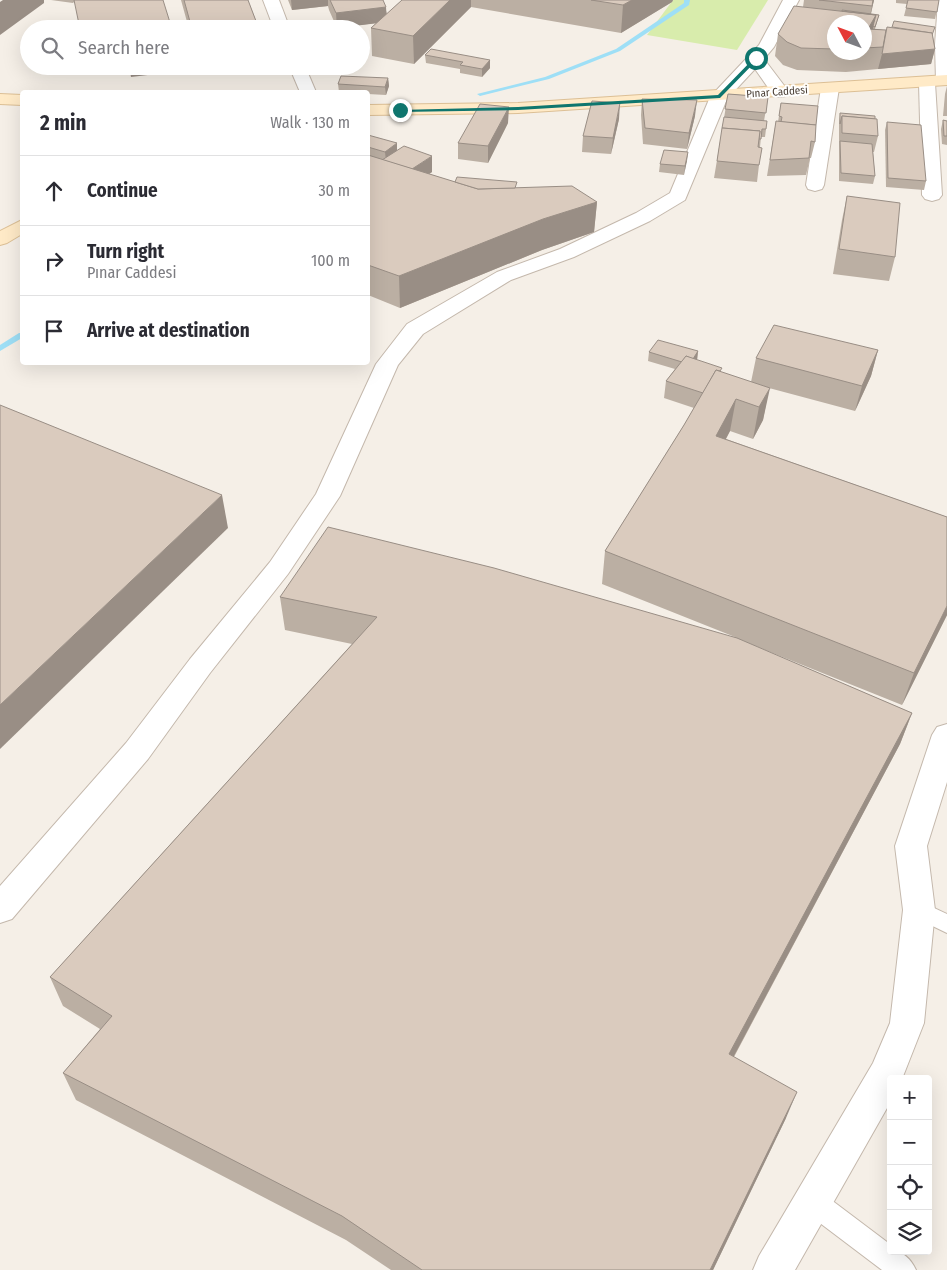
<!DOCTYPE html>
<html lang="en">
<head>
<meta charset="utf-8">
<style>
	:root { --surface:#fff; --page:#f2f2f3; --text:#2b2b33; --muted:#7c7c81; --line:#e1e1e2 }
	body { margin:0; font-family:"Fira Sans Condensed",sans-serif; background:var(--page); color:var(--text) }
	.controls { position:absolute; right:15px; bottom:15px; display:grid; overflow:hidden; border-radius:5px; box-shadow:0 5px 20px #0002 }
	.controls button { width:45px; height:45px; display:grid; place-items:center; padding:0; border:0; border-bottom:1px solid var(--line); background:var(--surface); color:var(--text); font:25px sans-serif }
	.compass { position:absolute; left:827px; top:15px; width:45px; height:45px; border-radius:50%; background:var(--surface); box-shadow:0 5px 20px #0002; rotate:311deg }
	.stop { position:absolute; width:15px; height:15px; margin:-11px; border:4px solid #0f766e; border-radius:50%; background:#fff }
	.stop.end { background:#0f766e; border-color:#fff; box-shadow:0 1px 5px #0008 }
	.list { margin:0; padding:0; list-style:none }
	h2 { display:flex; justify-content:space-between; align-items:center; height:65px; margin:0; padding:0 20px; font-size:21px }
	h2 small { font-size:16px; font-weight:400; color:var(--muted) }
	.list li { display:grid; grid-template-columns:32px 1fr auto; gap:15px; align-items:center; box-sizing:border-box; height:70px; padding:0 20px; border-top:1px solid var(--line) }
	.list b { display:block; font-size:19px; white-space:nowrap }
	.list p { margin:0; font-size:16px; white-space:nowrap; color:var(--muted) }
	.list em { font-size:16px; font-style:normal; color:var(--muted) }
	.icon { flex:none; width:28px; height:28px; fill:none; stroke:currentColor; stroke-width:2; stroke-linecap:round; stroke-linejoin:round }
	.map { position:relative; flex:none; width:947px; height:1270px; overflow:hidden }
	.search { position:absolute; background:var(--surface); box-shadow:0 5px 20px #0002; left:20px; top:20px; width:350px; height:55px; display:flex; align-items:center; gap:12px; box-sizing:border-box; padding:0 18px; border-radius:28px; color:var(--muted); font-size:19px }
	.panel { position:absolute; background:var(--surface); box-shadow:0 5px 20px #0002; left:20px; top:90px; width:350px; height:275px; border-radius:5px }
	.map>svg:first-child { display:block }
	.green { fill:#d8ecac }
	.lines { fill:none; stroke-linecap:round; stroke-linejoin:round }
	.stream { fill:#9edff6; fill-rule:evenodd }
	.lane-casing { stroke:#c4b8ac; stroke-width:2 }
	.street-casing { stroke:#c4b8ac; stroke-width:2 }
	.secondary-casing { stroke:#dcbf95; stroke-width:2 }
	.lane { fill:#fff; fill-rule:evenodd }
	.street { fill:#fff; fill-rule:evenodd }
	.secondary { fill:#ffeac7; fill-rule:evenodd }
	.wall { fill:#bbafa3; fill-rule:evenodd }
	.shaded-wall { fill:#998e85 }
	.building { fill:#dacbbe; stroke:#998e85 }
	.route { fill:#0f766e }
	.labels { text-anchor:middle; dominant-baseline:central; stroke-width:4; stroke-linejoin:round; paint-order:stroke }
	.far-street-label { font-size:11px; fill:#493e35; stroke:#fff }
</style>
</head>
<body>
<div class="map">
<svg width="947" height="1270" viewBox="0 0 947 1270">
	<rect width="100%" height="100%" fill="#f5efe7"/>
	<path class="green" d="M673,0H768L737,50L647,35Z"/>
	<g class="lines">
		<g class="stream">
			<path d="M684,0H690L689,5L620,51L549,79L480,96L477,94L545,77L616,49L684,3Z"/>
			<path d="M19,333H22V338L0,351V345Z"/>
		</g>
		<defs>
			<g id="lane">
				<path d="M919,901L947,914V933L912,916L909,910L912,904Z"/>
				<path d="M813,1190L822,1193L891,1245V1251C903,1251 911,1259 916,1270H882L804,1211L801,1202L804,1193Z"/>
			</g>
			<g id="street">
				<path d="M263,0H279L290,29H274Z"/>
				<path d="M783,0H799L774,47L764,59L789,92L786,96L780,97L774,96L755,69L727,99L685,200L650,221L574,257L511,280L423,334L398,365L340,496L288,574L210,673L148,759L12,919L0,923V886L126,743L190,659L270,562L316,494L376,364L407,324L497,272L560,249L636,213L670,193L710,97L759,45Z"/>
				<path d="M938,0H947V85H938L936,81L935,45Z"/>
				<path d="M289,66H305L316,92H300Z"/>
				<path d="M927,78L933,79L935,83L942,195L939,199L932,201L925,199L922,195L919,83L921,79Z"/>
				<path d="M830,83L836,84L839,88L824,185L822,189L815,191L808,189L806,185L821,88L824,84Z"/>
				<path d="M947,724V782L927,846L935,910L924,1023L902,1079H891V1101L795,1270H753L759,1256L873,1063L890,1023L903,910L895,846L932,735L937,727Z"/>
			</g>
			<g id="secondary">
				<path d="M947,75V85L518,113L368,115V105L518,103Z"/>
				<path d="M0,94L22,95V105L0,104Z"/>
				<path d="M22,220V234L7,243L0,245V231Z"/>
			</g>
		</defs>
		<use href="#lane" class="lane-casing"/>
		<use href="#street" class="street-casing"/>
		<use href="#secondary" class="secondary-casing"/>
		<use href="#lane" class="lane"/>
		<use href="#street" class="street"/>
		<use href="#secondary" class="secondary"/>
	</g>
	<g class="wall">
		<path d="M51,0H163L74,2L73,3Z"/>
		<path d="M181,0H248L259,29H189Z"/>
		<path d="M288,0H383L387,14L402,0H673L672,2L621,33L471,7L414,64L372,56L371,28L376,23L337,28L329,10L328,6L292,10Z"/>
		<path d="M804,0H874L871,14L879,15L875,29L933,37L935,49L931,64L846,72L797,70L783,65L775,56L778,34L803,7ZM834,22H864V52H834Z"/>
		<path d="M896,0H939L935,19L904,16L907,4L896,3Z"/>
		<path d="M425,55L490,60V68L482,77L460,73V69L426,63Z"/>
		<path d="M388,78L389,86L386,95L368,94V92H339L338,84Z"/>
		<path d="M947,86V116H943L945,94Z"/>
		<path d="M728,94L768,97L764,121L766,129L765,137H761L760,147L759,165L757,182L714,178Z"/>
		<path d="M642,99L695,116L687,149L643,144L641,115Z"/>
		<path d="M781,103L816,125L815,142L811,158H810L806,175L767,176L776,121L778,122Z"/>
		<path d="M840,113L878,136L874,152H873L875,176L873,184L839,181V121Z"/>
		<path d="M619,119L611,154L582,152L583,136Z"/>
		<path d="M943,120L947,121V145L942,144L941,129Z"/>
		<path d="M887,122L926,181L924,190L886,187L885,130Z"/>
		<path d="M508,123L488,163L458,159V143Z"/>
		<path d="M368,135L397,150L432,172L429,174L455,182L517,188L597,202L594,232L542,250L400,308L368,295Z"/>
		<path d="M688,152L684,175L659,172L660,164Z"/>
		<path d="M847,196L895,257L889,281L833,274L842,220Z"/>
		<path d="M878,350L871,376L855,411L769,388L763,420L753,439L730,431L726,439L947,517V615L902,705L743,641L912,713L900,744L734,1057L786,1118L713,1270H391L346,1240L76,1100L63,1073L100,1029L63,1006L50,977L352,644L285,630L280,597L735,637L602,584L605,551L684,425L694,408L664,398L666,381L675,369L648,361L649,352L698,351L697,360L721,372L751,382L756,358Z"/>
	</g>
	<g class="shaded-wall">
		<path d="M3,0H44V3L0,35V2Z"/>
		<path d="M291,0H328V6L292,10Z"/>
		<path d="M450,0H471V7L414,64L413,36Z"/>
		<path d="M632,0H673L672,2L621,33L623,5Z"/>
		<path d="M873,0H874L869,21L872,6Z"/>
		<path d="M386,7L387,22L337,28L336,13Z"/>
		<path d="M876,15L871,37L868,29Z"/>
		<path d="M935,49L931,64L878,69L882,54Z"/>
		<path d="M490,60V68L482,77V69Z"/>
		<path d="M129,66H181V71L131,77Z"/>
		<path d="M201,66H219V68L201,71Z"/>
		<path d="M220,66H268L221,72Z"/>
		<path d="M388,78L389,86L386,95L385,87Z"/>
		<path d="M697,100L695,116L687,149L689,133Z"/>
		<path d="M620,103L619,119L611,154L613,138Z"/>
		<path d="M509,107L508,123L488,163V146Z"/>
		<path d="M397,143V151L386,161L385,152Z"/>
		<path d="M688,152L687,161L684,175L685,166Z"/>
		<path d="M432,156V172L397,195V179Z"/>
		<path d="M597,202L594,232L542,250L400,308L399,276L543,219Z"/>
		<path d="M878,350L871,376L855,411L862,386Z"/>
		<path d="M698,351L697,360L689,364Z"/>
		<path d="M770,388L763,420L753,439L759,407Z"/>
		<path d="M736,399L730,431L710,468L716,436Z"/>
		<path d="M222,495L228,528L0,749V705Z"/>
		<path d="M947,606V615L902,705L914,673Z"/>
		<path d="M912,713L900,744L720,1082L729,1054Z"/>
		<path d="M797,1092L786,1118L713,1270H710Z"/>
	</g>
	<g class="building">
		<path d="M74,0H163L172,29H80Z"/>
		<path d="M184,0H248L259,29H192Z"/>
		<path d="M330,0H383L386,7L336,13Z"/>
		<path d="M402,0H450L413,36L371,28Z"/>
		<path d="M591,0H632L623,5Z"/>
		<path d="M819,0H873L872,6Z"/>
		<path d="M908,0H939L937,12L906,8Z"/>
		<path d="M794,6L876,15L868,29L886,30L883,47L864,48V22H834V49L801,48L787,42L778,34Z"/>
		<path d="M842,10L879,15L875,27L873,26L876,15L842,11Z"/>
		<path d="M894,21L935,27L932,35V33L892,27Z"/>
		<path d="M887,27L932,33L935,49L882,54Z"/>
		<path d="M431,49L490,60L482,69L460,65L463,62L425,55Z"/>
		<path d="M341,76L388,78L385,87L338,84Z"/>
		<path d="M728,94L768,97L766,113L725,109Z"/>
		<path d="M642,99L697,100L689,133L645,128Z"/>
		<path d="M592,101L620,103L613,138L583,136Z"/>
		<path d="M781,103L818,106L816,125L781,122L782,117L779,116Z"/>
		<path d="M480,104L509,107L488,146L458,143Z"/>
		<path d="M840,113L875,116V119L842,116L840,124Z"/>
		<path d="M842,116L877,119L878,136L842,133Z"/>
		<path d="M724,117L767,121L766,129H762L761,139H759L760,131L722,128Z"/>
		<path d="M943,120L947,121V136H944Z"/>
		<path d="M776,121L816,125L815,142L811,141L809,158L770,160Z"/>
		<path d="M887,122L921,125L926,181L888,178Z"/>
		<path d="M722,128L760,131L758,147L762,148L759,165L717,161Z"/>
		<path d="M368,136V135L397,143L385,152L368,147Z"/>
		<path d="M840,141L872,144L875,176L841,173Z"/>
		<path d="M404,146L432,156L412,169L382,160Z"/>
		<path d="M664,150L688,152L685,166L660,164Z"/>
		<path d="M368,155L478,189L572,186L597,202L543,219L399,276L368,265Z"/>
		<path d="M457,177L517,182L515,188L478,189L455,182Z"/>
		<path d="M847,196L900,203L895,257L839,249Z"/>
		<path d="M774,325L878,350L862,386L756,358Z"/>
		<path d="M658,340L698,351L693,359L686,356L682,362L649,352Z"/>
		<path d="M686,356L722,368L720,371L716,370L703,393L666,381Z"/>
		<path d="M716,370L770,388L759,407L736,399L716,436L947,517V606L914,673L605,551L684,425Z"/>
		<path d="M0,405L222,495L0,705Z"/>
		<path d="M328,527L494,568L737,638L912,713L729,1054L797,1092L710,1270H422L342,1216L63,1073L112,1016L50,977L377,617L280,597Z"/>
	</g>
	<path class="route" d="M755,57L759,58L720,98L518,110L400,112L398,110L518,107L718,95Z"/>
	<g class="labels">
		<g class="far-street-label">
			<text transform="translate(777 92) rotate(-4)">Pınar Caddesi</text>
		</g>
	</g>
</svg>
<div class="controls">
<button>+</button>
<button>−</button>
<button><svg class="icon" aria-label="locate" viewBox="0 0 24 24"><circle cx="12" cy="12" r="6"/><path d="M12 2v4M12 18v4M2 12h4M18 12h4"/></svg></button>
<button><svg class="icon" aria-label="layers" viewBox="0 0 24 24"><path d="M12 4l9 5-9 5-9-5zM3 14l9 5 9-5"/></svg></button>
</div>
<svg class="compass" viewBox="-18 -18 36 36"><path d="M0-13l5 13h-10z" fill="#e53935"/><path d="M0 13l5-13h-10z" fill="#7c7c81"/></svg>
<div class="stop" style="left:756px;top:58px"></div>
<div class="stop end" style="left:400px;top:110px"></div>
<div class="search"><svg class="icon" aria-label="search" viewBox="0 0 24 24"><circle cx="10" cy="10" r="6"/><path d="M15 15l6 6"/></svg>Search here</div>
<section class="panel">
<h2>2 min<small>Walk · 130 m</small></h2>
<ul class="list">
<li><svg class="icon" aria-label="ahead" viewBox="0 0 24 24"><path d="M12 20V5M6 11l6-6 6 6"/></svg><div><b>Continue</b></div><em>30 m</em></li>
<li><svg class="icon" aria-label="right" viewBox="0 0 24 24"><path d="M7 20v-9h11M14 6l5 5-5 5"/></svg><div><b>Turn right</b><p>Pınar Caddesi</p></div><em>100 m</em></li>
<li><svg class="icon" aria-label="arrive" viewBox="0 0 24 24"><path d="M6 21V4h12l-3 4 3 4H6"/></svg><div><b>Arrive at destination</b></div></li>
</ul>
</section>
</div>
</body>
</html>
